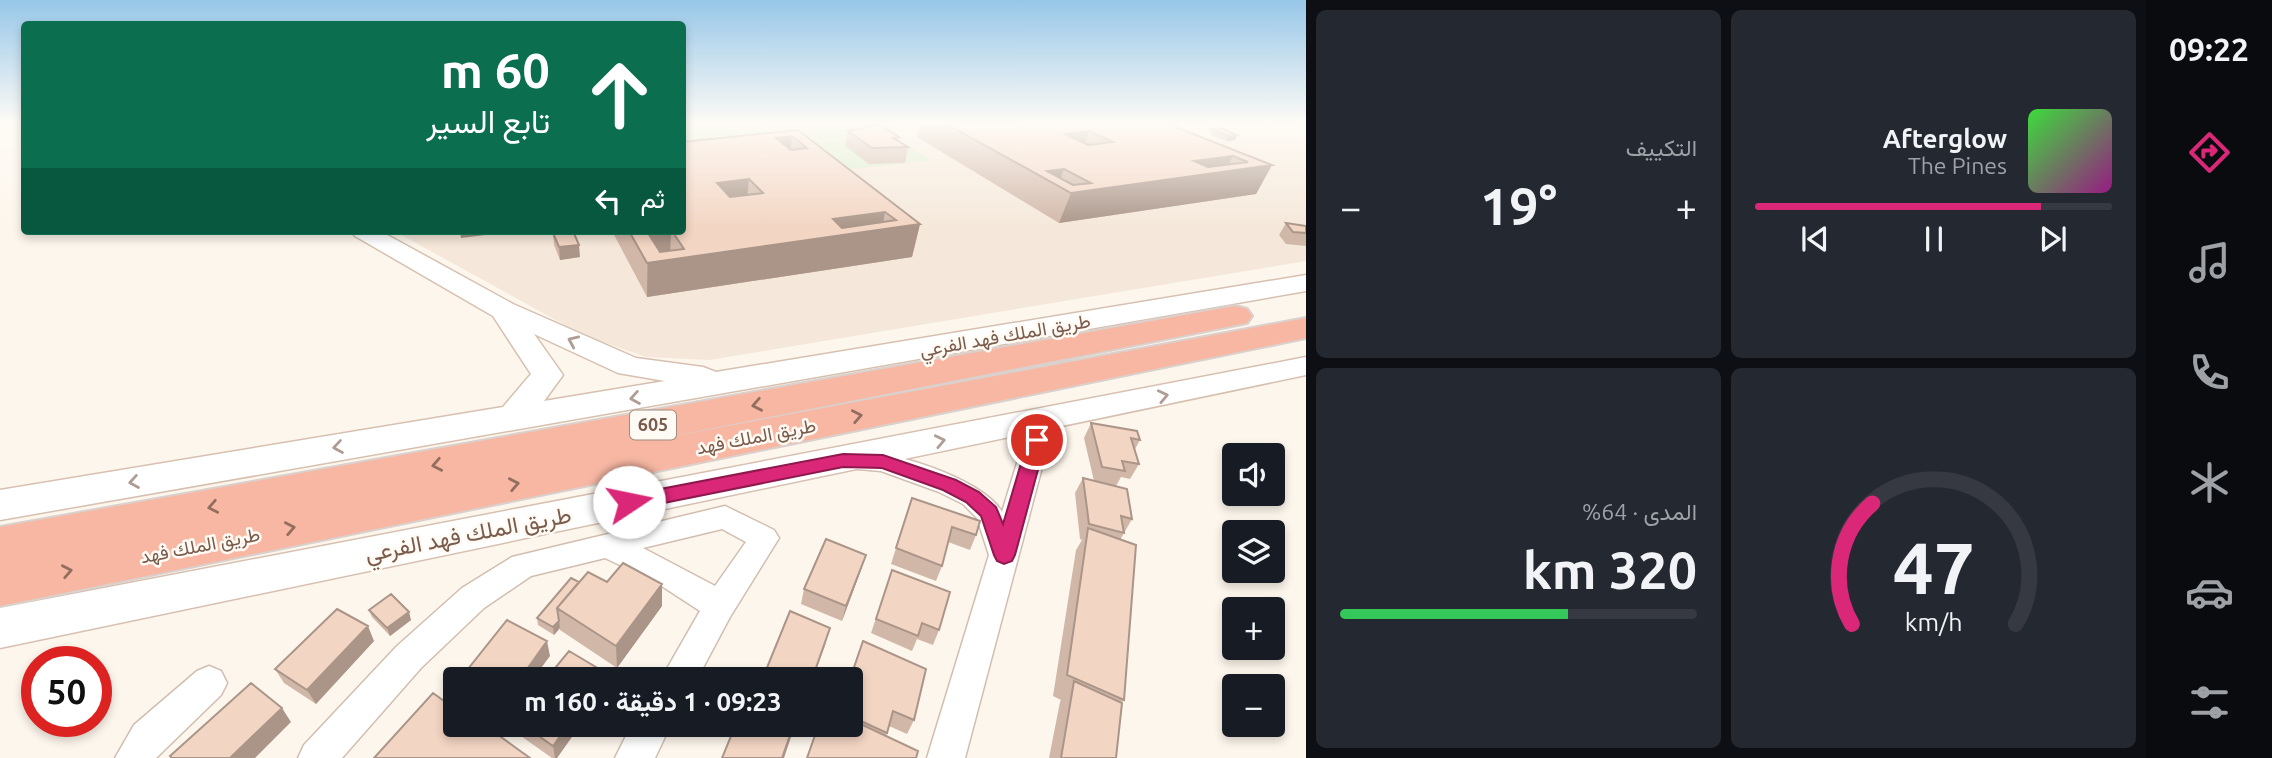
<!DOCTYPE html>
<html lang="ar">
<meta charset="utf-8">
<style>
:root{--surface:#171b24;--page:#242831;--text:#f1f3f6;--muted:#9ea1a6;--line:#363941;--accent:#db2777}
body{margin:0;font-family:Ubuntu,Vazirmatn,sans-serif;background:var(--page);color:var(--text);direction:rtl;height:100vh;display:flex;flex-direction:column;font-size:26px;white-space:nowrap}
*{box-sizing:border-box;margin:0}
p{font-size:23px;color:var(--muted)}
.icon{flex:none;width:38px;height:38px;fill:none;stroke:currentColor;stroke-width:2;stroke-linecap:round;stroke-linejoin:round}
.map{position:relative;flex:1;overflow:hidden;direction:ltr}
.panel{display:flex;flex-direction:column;gap:10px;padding:10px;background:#0d0f14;width:840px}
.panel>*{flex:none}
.hud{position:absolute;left:21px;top:21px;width:665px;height:214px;border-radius:7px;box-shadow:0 4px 10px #0003;direction:rtl;background:#0b6e4f;color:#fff;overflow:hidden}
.controls{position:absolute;left:1222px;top:443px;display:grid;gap:14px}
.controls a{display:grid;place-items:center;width:63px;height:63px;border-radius:7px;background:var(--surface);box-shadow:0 4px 10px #0003;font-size:35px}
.speed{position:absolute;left:21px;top:646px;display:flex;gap:14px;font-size:35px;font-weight:700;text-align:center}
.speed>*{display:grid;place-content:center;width:91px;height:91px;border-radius:50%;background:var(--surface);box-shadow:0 4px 10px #0003;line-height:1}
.speed .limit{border:10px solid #d22;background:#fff;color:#111}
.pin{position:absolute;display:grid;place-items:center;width:60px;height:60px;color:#fff;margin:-30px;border:4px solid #fff;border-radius:50%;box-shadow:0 2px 7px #0007}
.me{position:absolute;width:77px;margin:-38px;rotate:79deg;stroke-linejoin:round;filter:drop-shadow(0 0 5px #0008)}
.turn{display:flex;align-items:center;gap:24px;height:147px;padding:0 21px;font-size:32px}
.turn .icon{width:91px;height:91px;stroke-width:2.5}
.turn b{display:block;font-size:49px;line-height:60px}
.then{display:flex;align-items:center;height:66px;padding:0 21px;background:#0003;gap:14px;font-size:26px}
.big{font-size:52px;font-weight:700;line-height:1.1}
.panel .widget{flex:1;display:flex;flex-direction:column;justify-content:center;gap:10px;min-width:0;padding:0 24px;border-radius:10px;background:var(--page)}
.panel .dial{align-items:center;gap:0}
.dial svg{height:182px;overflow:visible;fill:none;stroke:var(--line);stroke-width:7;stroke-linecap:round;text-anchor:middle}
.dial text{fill:var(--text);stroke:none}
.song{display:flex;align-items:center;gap:21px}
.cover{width:84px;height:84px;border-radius:10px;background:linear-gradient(135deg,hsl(120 70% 55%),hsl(310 70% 35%))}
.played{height:7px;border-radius:4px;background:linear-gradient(90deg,var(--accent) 80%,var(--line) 80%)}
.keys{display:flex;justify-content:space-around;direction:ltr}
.heat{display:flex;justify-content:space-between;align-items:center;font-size:38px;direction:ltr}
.charge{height:10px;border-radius:5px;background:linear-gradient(90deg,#34c759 64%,var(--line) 0)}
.panel .tiles{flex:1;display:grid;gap:10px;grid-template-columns:repeat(2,1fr)}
.trip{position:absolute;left:443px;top:667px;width:420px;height:70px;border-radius:7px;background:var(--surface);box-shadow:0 4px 10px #0003;font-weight:700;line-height:70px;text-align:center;direction:rtl}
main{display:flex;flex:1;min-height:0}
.dock{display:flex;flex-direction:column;width:126px;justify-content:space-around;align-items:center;background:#090b0e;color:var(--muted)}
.dock .icon{width:49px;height:49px}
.dock .active{color:var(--accent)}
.dock b{font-size:32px;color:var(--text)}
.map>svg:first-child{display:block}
.residential{fill:#f5e8da}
.green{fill:#d8ecc9}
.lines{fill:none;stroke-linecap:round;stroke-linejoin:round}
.street-casing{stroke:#d1beb0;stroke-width:3}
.secondary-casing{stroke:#d6c0b0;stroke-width:3}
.highway-casing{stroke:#dad1cd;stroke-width:4}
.street{fill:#fff;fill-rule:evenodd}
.secondary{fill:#fff;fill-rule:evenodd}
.highway{fill:#f7b7a3;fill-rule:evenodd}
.wall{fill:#d1b7a8}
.shaded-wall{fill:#aa9588}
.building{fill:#f3d5c3;stroke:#aa9588;stroke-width:2;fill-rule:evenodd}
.oneway{stroke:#af9d94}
.oneway2{stroke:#936e5e}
.route{fill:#db2777;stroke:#8e194d;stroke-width:2}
.labels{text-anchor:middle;stroke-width:5;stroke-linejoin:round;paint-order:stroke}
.shield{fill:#fffaf3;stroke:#a28b7f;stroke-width:2}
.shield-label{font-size:18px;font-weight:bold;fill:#7a5c4d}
.street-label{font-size:19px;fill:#7a5c4d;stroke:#fffaf3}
.near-street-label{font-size:23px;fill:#7a5c4d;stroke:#fffaf3}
</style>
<main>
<nav class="dock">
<b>09:22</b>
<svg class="icon active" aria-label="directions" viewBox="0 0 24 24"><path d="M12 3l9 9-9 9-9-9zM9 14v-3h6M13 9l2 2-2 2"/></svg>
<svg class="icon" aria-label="music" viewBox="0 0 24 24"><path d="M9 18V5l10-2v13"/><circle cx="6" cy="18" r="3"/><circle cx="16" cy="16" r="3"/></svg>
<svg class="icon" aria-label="phone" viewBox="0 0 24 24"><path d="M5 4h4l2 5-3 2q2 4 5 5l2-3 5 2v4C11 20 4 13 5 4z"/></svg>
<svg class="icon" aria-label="climate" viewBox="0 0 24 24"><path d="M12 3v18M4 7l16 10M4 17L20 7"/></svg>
<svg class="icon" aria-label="car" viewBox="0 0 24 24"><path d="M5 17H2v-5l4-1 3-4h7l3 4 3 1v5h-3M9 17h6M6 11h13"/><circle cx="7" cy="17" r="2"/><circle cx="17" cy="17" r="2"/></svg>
<svg class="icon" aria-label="filters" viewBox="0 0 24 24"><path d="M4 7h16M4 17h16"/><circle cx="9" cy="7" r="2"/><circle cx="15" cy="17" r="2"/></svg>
</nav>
<section class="panel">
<div class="tiles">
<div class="widget">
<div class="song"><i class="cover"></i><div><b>Afterglow</b><p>The Pines</p></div></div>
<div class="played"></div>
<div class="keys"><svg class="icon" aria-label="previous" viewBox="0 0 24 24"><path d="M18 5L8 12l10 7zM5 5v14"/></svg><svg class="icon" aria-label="pause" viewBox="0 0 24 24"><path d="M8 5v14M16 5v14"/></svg><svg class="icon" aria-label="next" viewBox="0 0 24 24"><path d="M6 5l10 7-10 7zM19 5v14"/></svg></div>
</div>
<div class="widget"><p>التكييف</p>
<div class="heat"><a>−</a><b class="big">19°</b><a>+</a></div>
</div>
<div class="widget dial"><svg viewBox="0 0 100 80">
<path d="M14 69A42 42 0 1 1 86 69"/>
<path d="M14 69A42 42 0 0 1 23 16" stroke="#db2777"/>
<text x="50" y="56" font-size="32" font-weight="700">47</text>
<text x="50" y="72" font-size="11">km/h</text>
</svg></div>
<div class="widget"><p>المدى · 64%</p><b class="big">320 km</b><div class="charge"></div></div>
</div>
</section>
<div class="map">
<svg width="1306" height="758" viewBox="0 0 1306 758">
<rect width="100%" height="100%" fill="#fdf6ec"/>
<path class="residential" d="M683,122H1285L1306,129V261L709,360L646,357L585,336L394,231H682Z"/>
<path class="green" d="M682,122H931L892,129L889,134L931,160L845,170L683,158Z"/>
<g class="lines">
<g class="street-casing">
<path id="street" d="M1052,410L1061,412L1064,418L1049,441L965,758H927L989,555L977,518L963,504L939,492L881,471L846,468L842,461L846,454C881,444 984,479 1002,512L1024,440L1043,412Z
M725,506L774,530L779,538L730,617L697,679H661L700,611L654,581L605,558L531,576L484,608L421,668L342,758H298L304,745L397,646L462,588L512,557ZM722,529L746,542L715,586L643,548Z
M209,666L221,671L227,683L221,695L156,758H115L134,725L197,671Z
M632,724H671L655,758H615Z"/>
</g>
<g class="secondary-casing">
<path id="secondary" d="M351,231H380L513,304L636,358L703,367L716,372L1306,275V291L0,520V490L503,407L531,374L493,316L355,236ZM534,334L618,373L665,381L544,401L563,375Z
M1306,357V375L0,648V608Z"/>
</g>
<g class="highway-casing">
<path id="highway" d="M1235,306L1247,309L1252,316L1247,323L658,439L1306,318V338L0,606V527Z"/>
</g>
<use href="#street" class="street"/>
<use href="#secondary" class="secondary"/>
<use href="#highway" class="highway"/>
</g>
<path class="wall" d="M920,122H1163L1272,165L1256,194L1059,223L917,137Z
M1212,129L1237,135L1235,140L1227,141L1210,135Z
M798,130L920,224L912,257L647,297L612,231H682Z
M848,131L899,137V141L908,147L905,163L869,164L845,146Z
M1286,223L1306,226V246L1286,244L1279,235Z
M553,233L580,257L560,260L554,245Z
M1091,423L1140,440L1134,451L1139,464L1130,479L1121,477L1116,486L1132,519L1120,540L1124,700L1121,703L1116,758H1049L1060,702L1061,700L1053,696L1076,550L1082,540L1080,539L1075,493L1083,478L1094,481L1084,438Z
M912,498L976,535L970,550L948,542L942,566L936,581L891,564Z
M861,570L842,621L801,604L804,589Z
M892,570L939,630L933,645L917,639L912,651L871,633Z
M579,582L662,584V606L617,668L560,630V628L554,635L538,625L537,618Z
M369,610L411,620L390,636L372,617Z
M374,641L316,704L284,683L275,669Z
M826,643L813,679H763L764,675Z
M850,679L914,720L907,734L889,726L886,736L850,724Z
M516,724H581L557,758H552L518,734Z"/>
<path class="shaded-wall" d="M1089,131L1079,158L1065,134Z
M1237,135L1235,140L1227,141L1229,136Z
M792,136L789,164L776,138Z
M1233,156L1225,171L1272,165L1256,194L1059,223L1071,193L1194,161Z
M1064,169L1058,185L1047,171Z
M749,179L746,209L716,213L717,183Z
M885,212L882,230L920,224L912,257L647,297L648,233L671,231L670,260L833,219Z
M460,231H519L461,238Z
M579,245L580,257L560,260L559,247Z
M866,555L861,570L842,621L846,606Z
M662,584V606L617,668L616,646Z
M409,612L411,620L390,636L387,628Z
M559,621L560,628L554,635L553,627Z
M368,626L374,641L316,704L307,690Z
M547,641L550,656L533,679H520Z
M282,708L291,722L255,758H230Z
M569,724H581L557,758H555L553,746Z
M794,724H795L793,731L784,758H782Z"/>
<path class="building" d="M943,122H1163L1272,165L1071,193ZM1089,131L1113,142L1088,145L1065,134ZM1233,156L1248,162L1208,167L1194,161ZM1064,169L1091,183L1073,185L1047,171Z
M880,125L899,137L893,138L908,147L872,148L848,131Z
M1220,128L1237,135L1229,136L1212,129Z
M798,130L920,224L647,263L629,231H661L648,233L660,252L684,249L672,231H682V142ZM792,136L807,148L791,150L776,138ZM749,179L763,193L730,197L717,183ZM885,212L896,220L842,228L833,219Z
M1286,223L1306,226V233L1293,232Z
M567,231H573L579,245L559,247L553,233Z
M1091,423L1137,431L1140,440L1131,438L1139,464L1122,461L1125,471L1102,467Z
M1083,478L1127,489L1132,519L1121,516L1124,533L1089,524Z
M912,498L980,521L976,535L952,527L942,566L896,548Z
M1088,528L1136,545L1124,700L1067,675Z
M826,539L866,555L846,606L804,589Z
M623,563L662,584L616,646L557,608L588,572L607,582Z
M892,570L950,592L939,630L922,623L918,636L876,619Z
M571,578L579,582L557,608L559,621L553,627L537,618Z
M391,594L409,612L387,628L369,610Z
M337,609L368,626L307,690L275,669Z
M790,611L830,628L812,679H774L764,675Z
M507,620L547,641L520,679H460Z
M863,641L926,669L914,720L893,711L887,733L850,716V679Z
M569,651L606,673L602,679H546Z
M1074,681L1122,703L1116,758H1061Z
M251,683L282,708L230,758H172L170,756Z
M433,693L455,709V724H477L492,735L494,732L530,758H374Z
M850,719L918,751L916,758H807L819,724H850Z
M522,724H569L553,746Z
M736,724H794L782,758H722Z"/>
<defs><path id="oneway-chevron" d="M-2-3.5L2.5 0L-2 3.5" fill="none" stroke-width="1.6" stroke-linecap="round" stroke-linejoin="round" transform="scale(1.75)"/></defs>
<g class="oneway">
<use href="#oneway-chevron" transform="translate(573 341) rotate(-156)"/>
<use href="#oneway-chevron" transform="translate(1163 396) rotate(-12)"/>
<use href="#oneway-chevron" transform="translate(635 398) rotate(170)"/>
<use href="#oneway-chevron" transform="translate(940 441) rotate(-12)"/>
<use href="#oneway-chevron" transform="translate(338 447) rotate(171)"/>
<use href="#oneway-chevron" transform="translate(134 482) rotate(170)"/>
</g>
<g class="oneway2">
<use href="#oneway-chevron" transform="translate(757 405) rotate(169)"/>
<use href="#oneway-chevron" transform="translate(857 416) rotate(-11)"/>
<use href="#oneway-chevron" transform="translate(437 465) rotate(169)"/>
<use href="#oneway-chevron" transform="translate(514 484) rotate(-11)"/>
<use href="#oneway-chevron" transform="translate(213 507) rotate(169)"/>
<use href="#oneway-chevron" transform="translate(290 528) rotate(-11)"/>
<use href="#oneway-chevron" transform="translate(67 571) rotate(-11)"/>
</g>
<linearGradient id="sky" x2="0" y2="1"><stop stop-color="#97c7e8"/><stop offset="0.54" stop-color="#fefbf6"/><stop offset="1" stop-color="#fefbf6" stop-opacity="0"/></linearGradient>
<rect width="1306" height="228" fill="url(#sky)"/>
<path class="route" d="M1037,434L1046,440L1015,555L1012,561L1004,564L997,561L994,555L981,516L966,502L943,490L882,468L843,467L629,510L622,508L619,502L622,497L629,495L843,454L883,455L956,480L979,492L996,507L1003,524L1028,440Z"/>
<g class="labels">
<rect class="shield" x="630" y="410.5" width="46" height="29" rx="5"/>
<g class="shield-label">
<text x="653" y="431">605</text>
</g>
<g class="street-label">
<text transform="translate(1005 335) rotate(-10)" y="7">طريق الملك فهد الفرعي</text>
<text transform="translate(756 436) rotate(-11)" y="7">طريق الملك فهد</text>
<text transform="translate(200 545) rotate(-11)" y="7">طريق الملك فهد</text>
</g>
<g class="near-street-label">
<text transform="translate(468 534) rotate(-11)" y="8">طريق الملك فهد الفرعي</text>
</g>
</g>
</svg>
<div class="controls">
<a><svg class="icon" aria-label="sound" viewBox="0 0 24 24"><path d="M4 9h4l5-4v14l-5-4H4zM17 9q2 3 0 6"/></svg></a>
<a><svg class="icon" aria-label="layers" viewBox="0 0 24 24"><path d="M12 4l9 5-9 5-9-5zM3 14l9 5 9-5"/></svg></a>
<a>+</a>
<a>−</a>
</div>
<div class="speed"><div class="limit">50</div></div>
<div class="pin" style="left:1037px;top:440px;background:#d93025"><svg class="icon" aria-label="arrive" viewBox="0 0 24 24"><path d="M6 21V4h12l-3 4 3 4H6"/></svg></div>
<svg class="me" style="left:629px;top:502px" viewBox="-20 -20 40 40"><circle r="19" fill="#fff"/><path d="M0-13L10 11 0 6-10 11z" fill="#db2777"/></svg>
<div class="trip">09:23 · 1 دقيقة · 160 m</div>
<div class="hud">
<div class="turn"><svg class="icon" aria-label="ahead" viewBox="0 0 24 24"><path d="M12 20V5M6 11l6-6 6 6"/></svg><div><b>60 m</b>تابع السير</div></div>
<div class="then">ثم<svg class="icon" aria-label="left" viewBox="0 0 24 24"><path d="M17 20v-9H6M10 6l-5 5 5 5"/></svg></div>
</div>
</div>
</main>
